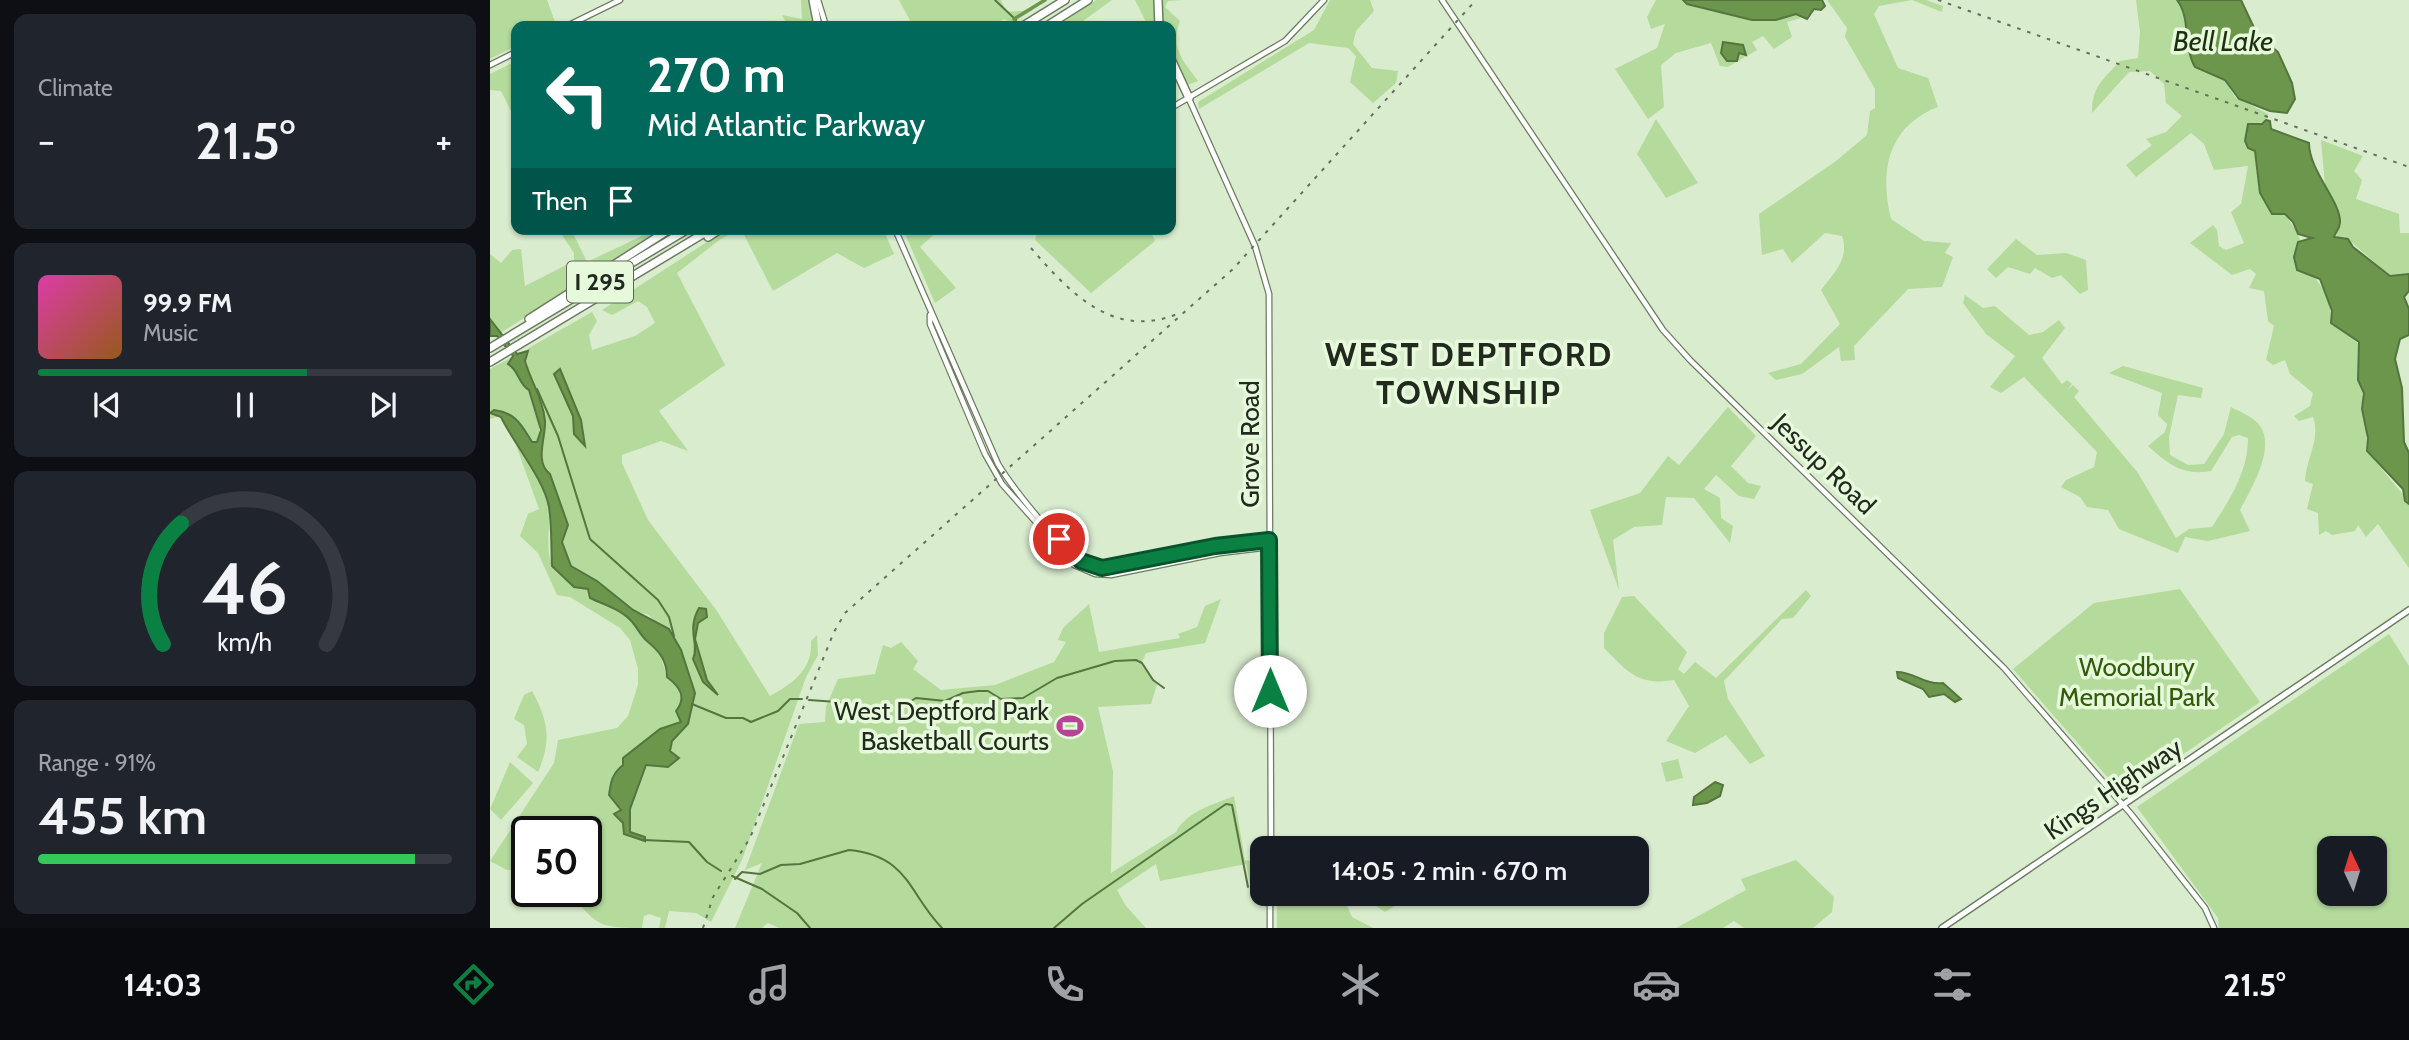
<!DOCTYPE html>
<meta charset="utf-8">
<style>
:root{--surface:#171b24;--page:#20242c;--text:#f1f3f6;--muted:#9ea1a6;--line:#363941;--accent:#0b8043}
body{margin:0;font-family:Cabin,sans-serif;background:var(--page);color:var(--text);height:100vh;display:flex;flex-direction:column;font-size:26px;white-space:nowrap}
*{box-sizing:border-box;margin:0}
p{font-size:23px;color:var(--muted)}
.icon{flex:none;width:38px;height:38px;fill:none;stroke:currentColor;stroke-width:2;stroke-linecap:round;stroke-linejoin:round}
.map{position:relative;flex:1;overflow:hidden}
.drawer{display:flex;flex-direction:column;gap:14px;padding:14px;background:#0d0f14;width:490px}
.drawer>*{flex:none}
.guide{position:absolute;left:21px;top:21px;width:665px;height:214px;border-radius:14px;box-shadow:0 2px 5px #0004;background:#00695c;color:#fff;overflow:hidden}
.needle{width:46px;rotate:356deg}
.buttons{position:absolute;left:1827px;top:836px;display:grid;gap:14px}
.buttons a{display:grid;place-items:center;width:70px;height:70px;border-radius:14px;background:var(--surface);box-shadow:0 2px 5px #0004;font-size:35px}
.speed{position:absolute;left:21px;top:816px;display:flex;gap:14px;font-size:35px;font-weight:700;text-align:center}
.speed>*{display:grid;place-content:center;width:91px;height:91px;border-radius:50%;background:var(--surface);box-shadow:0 2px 5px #0004;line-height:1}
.speed .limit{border:4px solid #111;border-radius:10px;background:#fff;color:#111}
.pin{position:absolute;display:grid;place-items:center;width:60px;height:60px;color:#fff;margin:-30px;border:4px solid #fff;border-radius:50%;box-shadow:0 2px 7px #0007}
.me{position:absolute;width:77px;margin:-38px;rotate:0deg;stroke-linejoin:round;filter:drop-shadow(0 0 5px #0008)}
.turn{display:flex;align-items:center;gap:24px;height:147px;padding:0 21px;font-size:32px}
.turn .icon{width:91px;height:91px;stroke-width:2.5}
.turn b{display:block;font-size:49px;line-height:60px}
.then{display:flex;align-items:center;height:66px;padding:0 21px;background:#0003;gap:14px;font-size:26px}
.big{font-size:52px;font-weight:600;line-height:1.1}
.drawer .widget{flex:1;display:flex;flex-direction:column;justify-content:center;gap:10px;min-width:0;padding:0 24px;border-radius:14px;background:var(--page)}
.drawer .dial{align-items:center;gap:0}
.dial svg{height:182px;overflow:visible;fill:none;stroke:var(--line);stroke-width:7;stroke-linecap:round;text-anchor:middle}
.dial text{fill:var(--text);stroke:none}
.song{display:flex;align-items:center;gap:21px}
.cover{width:84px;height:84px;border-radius:10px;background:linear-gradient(135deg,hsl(320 70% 55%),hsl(30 70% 35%))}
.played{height:7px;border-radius:4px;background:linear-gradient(90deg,var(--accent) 65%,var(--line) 65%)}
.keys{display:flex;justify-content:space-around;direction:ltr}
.heat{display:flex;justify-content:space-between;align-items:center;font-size:38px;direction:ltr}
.charge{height:10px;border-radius:5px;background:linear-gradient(90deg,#34c759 91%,var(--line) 0)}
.trip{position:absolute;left:760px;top:836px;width:399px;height:70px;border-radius:14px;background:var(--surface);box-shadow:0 2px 5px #0004;font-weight:600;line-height:70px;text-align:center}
.menu{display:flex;height:112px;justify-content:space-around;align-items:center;background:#090b0e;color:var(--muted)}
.menu .icon{width:49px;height:49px}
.menu .selected{color:var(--accent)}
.menu b{font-size:32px;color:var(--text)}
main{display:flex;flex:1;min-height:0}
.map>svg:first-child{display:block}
.green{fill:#b4da9c;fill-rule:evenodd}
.water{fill:#6b964c;stroke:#55753e;stroke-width:2}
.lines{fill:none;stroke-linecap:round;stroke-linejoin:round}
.stream{stroke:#55753e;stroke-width:2}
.canal{stroke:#6b964c;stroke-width:3.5}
.tertiary-casing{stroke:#6b7c61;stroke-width:7}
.secondary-casing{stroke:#6b7c61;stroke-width:7}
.primary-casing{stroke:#6b7c61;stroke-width:8}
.motorway-casing{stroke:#6b7c61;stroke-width:10}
.tertiary{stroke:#fff;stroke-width:4.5}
.secondary{stroke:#fff;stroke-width:4.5}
.primary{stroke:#fff;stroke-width:5}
.motorway{stroke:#fff;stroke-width:7}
.rail{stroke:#646f5d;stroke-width:2;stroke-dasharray:3.5 7;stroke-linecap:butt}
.route-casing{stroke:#07532c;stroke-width:18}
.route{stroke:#0b8043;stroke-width:12}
.labels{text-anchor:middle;stroke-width:7;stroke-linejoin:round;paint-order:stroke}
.shield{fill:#e6f9db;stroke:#5d6757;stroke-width:2}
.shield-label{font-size:24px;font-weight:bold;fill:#22291e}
.street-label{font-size:26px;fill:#22291e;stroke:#e6f9db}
.park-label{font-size:26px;fill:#335b0a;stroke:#e6f9db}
.poi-label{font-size:26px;fill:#22291e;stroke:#e6f9db;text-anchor:end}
.water-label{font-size:28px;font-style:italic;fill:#1e3010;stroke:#e6f9db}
.district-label{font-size:33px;font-weight:bold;letter-spacing:2px;fill:#22291e;stroke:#e6f9db}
</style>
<main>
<section class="drawer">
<div class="widget"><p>Climate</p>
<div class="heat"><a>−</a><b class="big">21.5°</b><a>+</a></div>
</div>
<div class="widget">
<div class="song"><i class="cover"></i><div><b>99.9 FM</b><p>Music</p></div></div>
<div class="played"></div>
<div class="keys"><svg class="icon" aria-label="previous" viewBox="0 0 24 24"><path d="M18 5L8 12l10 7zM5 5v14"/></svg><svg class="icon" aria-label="pause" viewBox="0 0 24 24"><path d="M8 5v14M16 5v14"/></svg><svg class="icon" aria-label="next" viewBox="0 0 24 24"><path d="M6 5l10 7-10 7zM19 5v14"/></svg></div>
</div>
<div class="widget dial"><svg viewBox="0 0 100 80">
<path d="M14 69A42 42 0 1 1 86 69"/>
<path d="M14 69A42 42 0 0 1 22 16" stroke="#0b8043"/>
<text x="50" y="56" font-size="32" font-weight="700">46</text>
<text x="50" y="72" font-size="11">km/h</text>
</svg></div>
<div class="widget"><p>Range · 91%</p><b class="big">455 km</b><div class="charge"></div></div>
</section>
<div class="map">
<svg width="1919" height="928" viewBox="0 0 1919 928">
<rect width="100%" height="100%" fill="#d9ecce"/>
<path class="green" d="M0,0H57L65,22L58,26H26V46L0,59Z
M311,0H318L323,26H298L292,15L312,19Z
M409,0H511L516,12L543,10L522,23L514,19L502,26H428L422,24Z
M606,0H622L586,26H568Z
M645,0H664L666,26H658Z
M671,0H694L678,1L675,7L690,21C680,47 692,60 708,81L697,85L681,49V26H673Z
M840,0H880L884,11L866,31L863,44L882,68L908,71L906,83L883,103L860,82L866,56L858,48L819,43L709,109L708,102L824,30Z
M1166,0H1194L1195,3L1262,20L1307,14L1311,18L1297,22L1302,37L1284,49L1273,36L1262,42L1267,50L1238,67L1230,66L1221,43L1186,53L1171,65L1174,107L1158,119L1125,69L1167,48L1175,24L1161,29L1157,17Z
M1337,0H1436L1453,6L1452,12L1422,0L1389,6L1384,14L1408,68L1438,78L1448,107C1398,126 1389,171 1401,219L1434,241L1461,243L1455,253L1463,257L1452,287L1418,289L1364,346L1365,360L1351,361L1349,347L1312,374L1286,380L1278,373L1311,364L1350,324L1331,290C1344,273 1360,258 1352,236L1335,233L1302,263L1293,249L1272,255L1269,214L1346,161L1377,135L1380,111L1385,108V89L1355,37L1357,28Z
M1646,0H1685L1690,3L1705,67L1735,80L1745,97L1778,114L1776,122L1758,124L1755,141L1765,151L1771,197L1782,214H1795L1808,234L1822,274L1837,294L1843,324L1870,345L1868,380L1874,393L1877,451L1919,502V568L1888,524L1876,537L1868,525L1865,531L1842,535L1836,531L1829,535L1828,513L1817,509L1823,484L1815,481C1816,458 1831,439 1823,417L1809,421L1804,416L1820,406L1823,393L1800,374L1795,360L1783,365L1776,360L1784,326L1778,321L1774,291L1759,288L1766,274L1760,269L1742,275L1700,243L1723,225L1727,230L1729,246L1736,250L1754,243L1741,212L1751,204L1758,166L1724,170L1714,144L1701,133L1646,177L1636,165L1662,145L1656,139L1676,132L1692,116L1676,103L1674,84L1660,71L1639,72L1602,113C1602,86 1613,80 1630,61L1648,58L1650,32Z
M26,61V121L11,91L0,90V74Z
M1166,119L1208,183L1176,198L1147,154Z
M1831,140L1873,156L1864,171L1872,180L1866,199L1909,214L1910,233H1919V274L1900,276L1858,239L1846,238L1849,214L1835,185Z
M68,229H81L97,262L158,233L157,229H176L10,333L0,319V254L11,263L22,250L31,249L35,286L84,261V253Z
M237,229H248L228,241L187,273L235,365L169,411L198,451L171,441L132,455V463L158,520L227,611L280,696C302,684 323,670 321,641L327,635L328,655L316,677L252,860L221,922L206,913L179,911L175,928H169L171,918L159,914L154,916L152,928C108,928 107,925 78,891H96V831H37V871L17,870L0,861L64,763L68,740L127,728L138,716L148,685V669L140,640L130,628L80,597L67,595L48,553L30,536L38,514L49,509L26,445C36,455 56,493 59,507C61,524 53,558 66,571C76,581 86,583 98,589L100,598C112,603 126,608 136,616C148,626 155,639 168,648L177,677L188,686L192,695L188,708L191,722L170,729L133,758V765L123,774L119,796L131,810L124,814L133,823L135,835L153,840L141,832C138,815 143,773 161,764L178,767L189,758L180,751L182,741L198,724L205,693L191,650L159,615L143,610L108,581L81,566L72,542L78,525L60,474C44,462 56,438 55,420C53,398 41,381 35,361L37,353H30L102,312L107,321L99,335L102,350L145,336L165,323L157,307L148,301L122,315L112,310ZM70,369L91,420L95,445L83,425V416L64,373ZM209,608H212L216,619L208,623C201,643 211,676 226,691L213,682L203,660C210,643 199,626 209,608Z
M251,229L346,232L393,229L404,254L374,268L347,253L283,291Z
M413,229H450L430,247L466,288L445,303Z
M548,229H660L665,241L601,293L545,240Z
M1526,239L1547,255L1576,253L1596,260L1598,290L1590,294L1571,275L1562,278L1545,268L1540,274L1518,267L1506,278L1497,269Z
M1475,295L1493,308L1505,306L1539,335L1553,332L1569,320L1575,328L1552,358L1572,384L1577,380L1582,384L1577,390L1583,385L1589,391L1584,397L1648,473L1686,538L1699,529L1722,527C1740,499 1758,472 1758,438L1749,435L1742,437L1721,471C1693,476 1678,464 1658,446L1675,432L1677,424L1668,415L1672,393L1619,373L1633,366L1713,388L1711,398L1688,395L1679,437L1680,455L1698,465L1714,464L1734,434L1741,407C1750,412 1764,417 1770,426C1786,448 1761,489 1750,510L1760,531L1718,541L1695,537L1688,553L1629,529L1618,510L1597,507L1590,497L1571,487L1576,480L1604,467L1607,452L1534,377L1511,393L1500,387L1525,356L1496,334L1473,303Z
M24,356C24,368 29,384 39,390C45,406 53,425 47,442L42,443L27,418L3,415L10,416L0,419V369Z
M1238,407L1266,436L1241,466L1258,483L1271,486L1264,499L1249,496L1226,475L1214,489L1230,498L1231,518L1243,526L1240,543L1204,498L1176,497L1172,525L1144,527L1123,540L1129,590L1100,510L1150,493L1178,456L1189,465Z
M1690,589L1770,702L1633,795L1523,669L1604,603Z
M1316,590L1321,596L1303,618L1292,619L1234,681L1238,699L1275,756L1260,764L1236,735L1205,753L1176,741L1199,706L1184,680C1148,686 1138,672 1114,648V633L1132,597L1144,596L1197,652L1188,669L1194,674L1205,662L1226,678Z
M731,599L715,643L656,653L652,662L667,684L661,704L608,707L623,771L621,873L686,832C697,811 723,805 744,796L755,860L771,863V897L761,889L756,864L670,881L666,864L627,890L636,906L656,928H289L278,923L272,928H245L272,863L255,870L309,724L335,722L336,707L348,679L385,674L393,645L401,648L411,642L428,661L423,669L451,690L505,685L564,662L576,642L568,640L573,628L599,604L609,652L690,638L688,634L707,627L715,606Z
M1899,634L1919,666V928H1729L1728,918L1647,807ZM1839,849H1885V894H1839Z
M42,691C58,720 62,740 48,772L27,757L37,744L34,725L24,719L34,695Z
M1188,759L1193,778L1176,782L1171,763Z
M20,762L43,783L11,820L0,809Z
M1306,860L1344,897L1342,912L1323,928H1254L1244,921L1233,928H1186L1256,890L1251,879Z
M800,894H920L921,896L895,912L876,899L857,906L862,917L883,928H787V899L799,898Z"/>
<path class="water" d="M1193,0H1332L1335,6L1331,10L1324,9L1317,19L1306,14L1286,20H1262L1197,4Z
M1687,0H1751L1767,34L1788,52L1802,83L1805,99L1797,113L1780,111L1749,99L1735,80L1705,67C1693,47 1701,18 1687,0Z
M1233,42L1253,45L1256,55L1249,53L1247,61H1237L1231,53Z
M1776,120L1780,121L1781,129L1819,143C1819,171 1851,202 1850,222C1850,229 1846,231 1844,237L1858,239L1863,247L1900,276L1919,274V291L1914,297L1919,309V335L1910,339L1905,359L1912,388L1914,442L1919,453V504L1915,501L1913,489L1877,451L1878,438L1872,409L1874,393L1868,380L1869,342L1841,323L1842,311L1830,279L1807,270L1804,257L1808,242L1822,238L1808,234L1803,222L1795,214H1782L1770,193L1765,151L1758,148L1755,141L1758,124H1772Z
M0,319L27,354L38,351L35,361C41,382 53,399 55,421C56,438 44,462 60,474L78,525L72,542L81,566L107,581L143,610L179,629L191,650L205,693L198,724L182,741L180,751L189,758L178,767L156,765L140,809V832L155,837V841L134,834L133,823L124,814L131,810L119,795C121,781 122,774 133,765V758L170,729L191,722L186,711C197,697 190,687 177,677C177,660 169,651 157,641C151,636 148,629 143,623C133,610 115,605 100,598L98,589L84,587L62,566C61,547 62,526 59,507C54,479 24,444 11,417L0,413L4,410C26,413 31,424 42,442H47L51,430L39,390C28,384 29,370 18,364L23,356L7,336H0Z
M70,369L91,420L95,446L84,434L83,416L64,374Z
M209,608L216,609L217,617L208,623L205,639L217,680L228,695L213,682L203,659C210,645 196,631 209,608Z
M1407,672C1424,672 1435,685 1453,683L1471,699L1465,702L1454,694L1439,697L1433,689L1408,678Z
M1225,782L1233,785L1230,796L1217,803L1203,805L1204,797Z"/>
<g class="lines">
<path class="stream" d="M505,0L526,20
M47,389L68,436L100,539L168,600L179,617L184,636
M319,700L347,702L381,709L402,708
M202,704L236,718H253L261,722L288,711L300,699H312
M413,706L426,698L455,701L473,693L488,691H498L511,699L533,698L567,678L625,661L646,660L652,663L663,680L674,688
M154,840L199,842L217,862L231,871
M242,876L272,889L307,913L320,928
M245,879L252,872L270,874L291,865L310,864L359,850C419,856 418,893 452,928
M564,928L592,904L736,804L742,805L758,887"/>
<path class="canal" d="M524,19L555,0"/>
<g class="tertiary-casing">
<path id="tertiary" d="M952,0L1173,330L1200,360L1514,668L1641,814L1715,908L1724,928
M405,229L508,464C522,487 573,552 595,563C604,567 612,568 622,567L725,546L780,540
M440,315V324L495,454L512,484L584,565L605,574L621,575L730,553L780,547"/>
</g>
<g class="secondary-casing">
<path id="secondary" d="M328,0L336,26
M77,26L130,0
M0,65L26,52
M699,99L765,246L779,294L781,849
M681,108L795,41L834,0
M780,928V894"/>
</g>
<g class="primary-casing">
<path id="primary" d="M1452,928L1919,610"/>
</g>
<g class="motorway-casing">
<path id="motorway" d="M323,0L328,26
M668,0L669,26
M533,26L575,0
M557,26L598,0
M681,59L699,98
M218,237L230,229
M39,319L180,229
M0,348L198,229
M0,362L221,229"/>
</g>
<use href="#tertiary" class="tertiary"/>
<use href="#secondary" class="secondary"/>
<use href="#primary" class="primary"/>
<use href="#motorway" class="motorway"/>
<path class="rail" d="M1448,0L1919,167
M541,248C579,292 623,340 687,314
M213,928L223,897L260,838L344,632L355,613L743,269L986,0"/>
</g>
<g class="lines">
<g class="route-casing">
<path id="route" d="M569,539L591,561L612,568L725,546L779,540L780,691"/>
</g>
<use href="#route" class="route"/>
</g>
<defs>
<g id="stadium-bare" transform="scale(2.1)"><path d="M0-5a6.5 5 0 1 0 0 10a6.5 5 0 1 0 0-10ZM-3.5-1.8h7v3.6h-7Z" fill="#ba4296" stroke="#e6f9db" stroke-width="2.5" paint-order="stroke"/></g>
</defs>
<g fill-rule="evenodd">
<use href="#stadium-bare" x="580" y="726"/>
</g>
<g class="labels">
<rect class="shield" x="77" y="261.5" width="66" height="41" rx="5"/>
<g class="shield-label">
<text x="110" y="290">I 295</text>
</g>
<g class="street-label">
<text transform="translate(760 444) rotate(-90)" y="9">Grove Road</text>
<text transform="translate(1334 464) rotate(44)" y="9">Jessup Road</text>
<text transform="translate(1623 789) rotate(-34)" y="9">Kings Highway</text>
</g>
<g class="park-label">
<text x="1647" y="676">Woodbury<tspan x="1647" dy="30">Memorial Park</tspan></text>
</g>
<g class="poi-label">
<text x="559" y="720">West Deptford Park<tspan x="559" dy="30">Basketball Courts</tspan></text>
</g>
<g class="water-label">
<text x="1733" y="51">Bell Lake</text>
</g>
<g class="district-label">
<text x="979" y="366">WEST DEPTFORD<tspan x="979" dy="38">TOWNSHIP</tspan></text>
</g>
</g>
</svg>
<div class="buttons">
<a><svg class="needle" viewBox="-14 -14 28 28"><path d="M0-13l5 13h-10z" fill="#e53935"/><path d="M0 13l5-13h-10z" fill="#9ea1a6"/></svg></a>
</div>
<div class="speed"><div class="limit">50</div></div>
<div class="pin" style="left:569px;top:539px;background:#d93025"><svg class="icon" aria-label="arrive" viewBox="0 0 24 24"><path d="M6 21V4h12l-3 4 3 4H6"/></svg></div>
<svg class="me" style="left:780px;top:691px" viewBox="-20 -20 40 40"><circle r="19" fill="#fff"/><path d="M0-13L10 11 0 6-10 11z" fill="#0b8043"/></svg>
<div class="trip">14:05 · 2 min · 670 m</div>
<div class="guide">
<div class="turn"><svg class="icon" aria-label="left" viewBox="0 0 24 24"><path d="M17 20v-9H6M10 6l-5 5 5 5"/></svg><div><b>270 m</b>Mid Atlantic Parkway</div></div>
<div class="then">Then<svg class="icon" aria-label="arrive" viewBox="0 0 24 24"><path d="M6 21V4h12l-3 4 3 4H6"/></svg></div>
</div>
</div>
</main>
<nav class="menu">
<b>14:03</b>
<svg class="icon selected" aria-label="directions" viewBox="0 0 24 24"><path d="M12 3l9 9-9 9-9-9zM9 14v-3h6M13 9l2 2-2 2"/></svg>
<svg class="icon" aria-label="music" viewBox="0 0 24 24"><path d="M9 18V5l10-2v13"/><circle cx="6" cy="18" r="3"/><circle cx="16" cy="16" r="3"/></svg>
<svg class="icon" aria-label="phone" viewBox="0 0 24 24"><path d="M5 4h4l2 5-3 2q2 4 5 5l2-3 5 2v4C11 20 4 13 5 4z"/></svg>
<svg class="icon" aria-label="climate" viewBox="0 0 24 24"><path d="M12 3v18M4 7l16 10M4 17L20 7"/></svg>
<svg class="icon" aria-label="car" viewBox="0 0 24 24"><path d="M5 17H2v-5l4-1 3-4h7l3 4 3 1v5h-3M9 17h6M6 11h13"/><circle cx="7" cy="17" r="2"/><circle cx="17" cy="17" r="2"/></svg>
<svg class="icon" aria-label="filters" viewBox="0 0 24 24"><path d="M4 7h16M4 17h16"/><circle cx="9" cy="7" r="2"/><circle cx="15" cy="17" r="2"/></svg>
<b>21.5°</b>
</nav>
